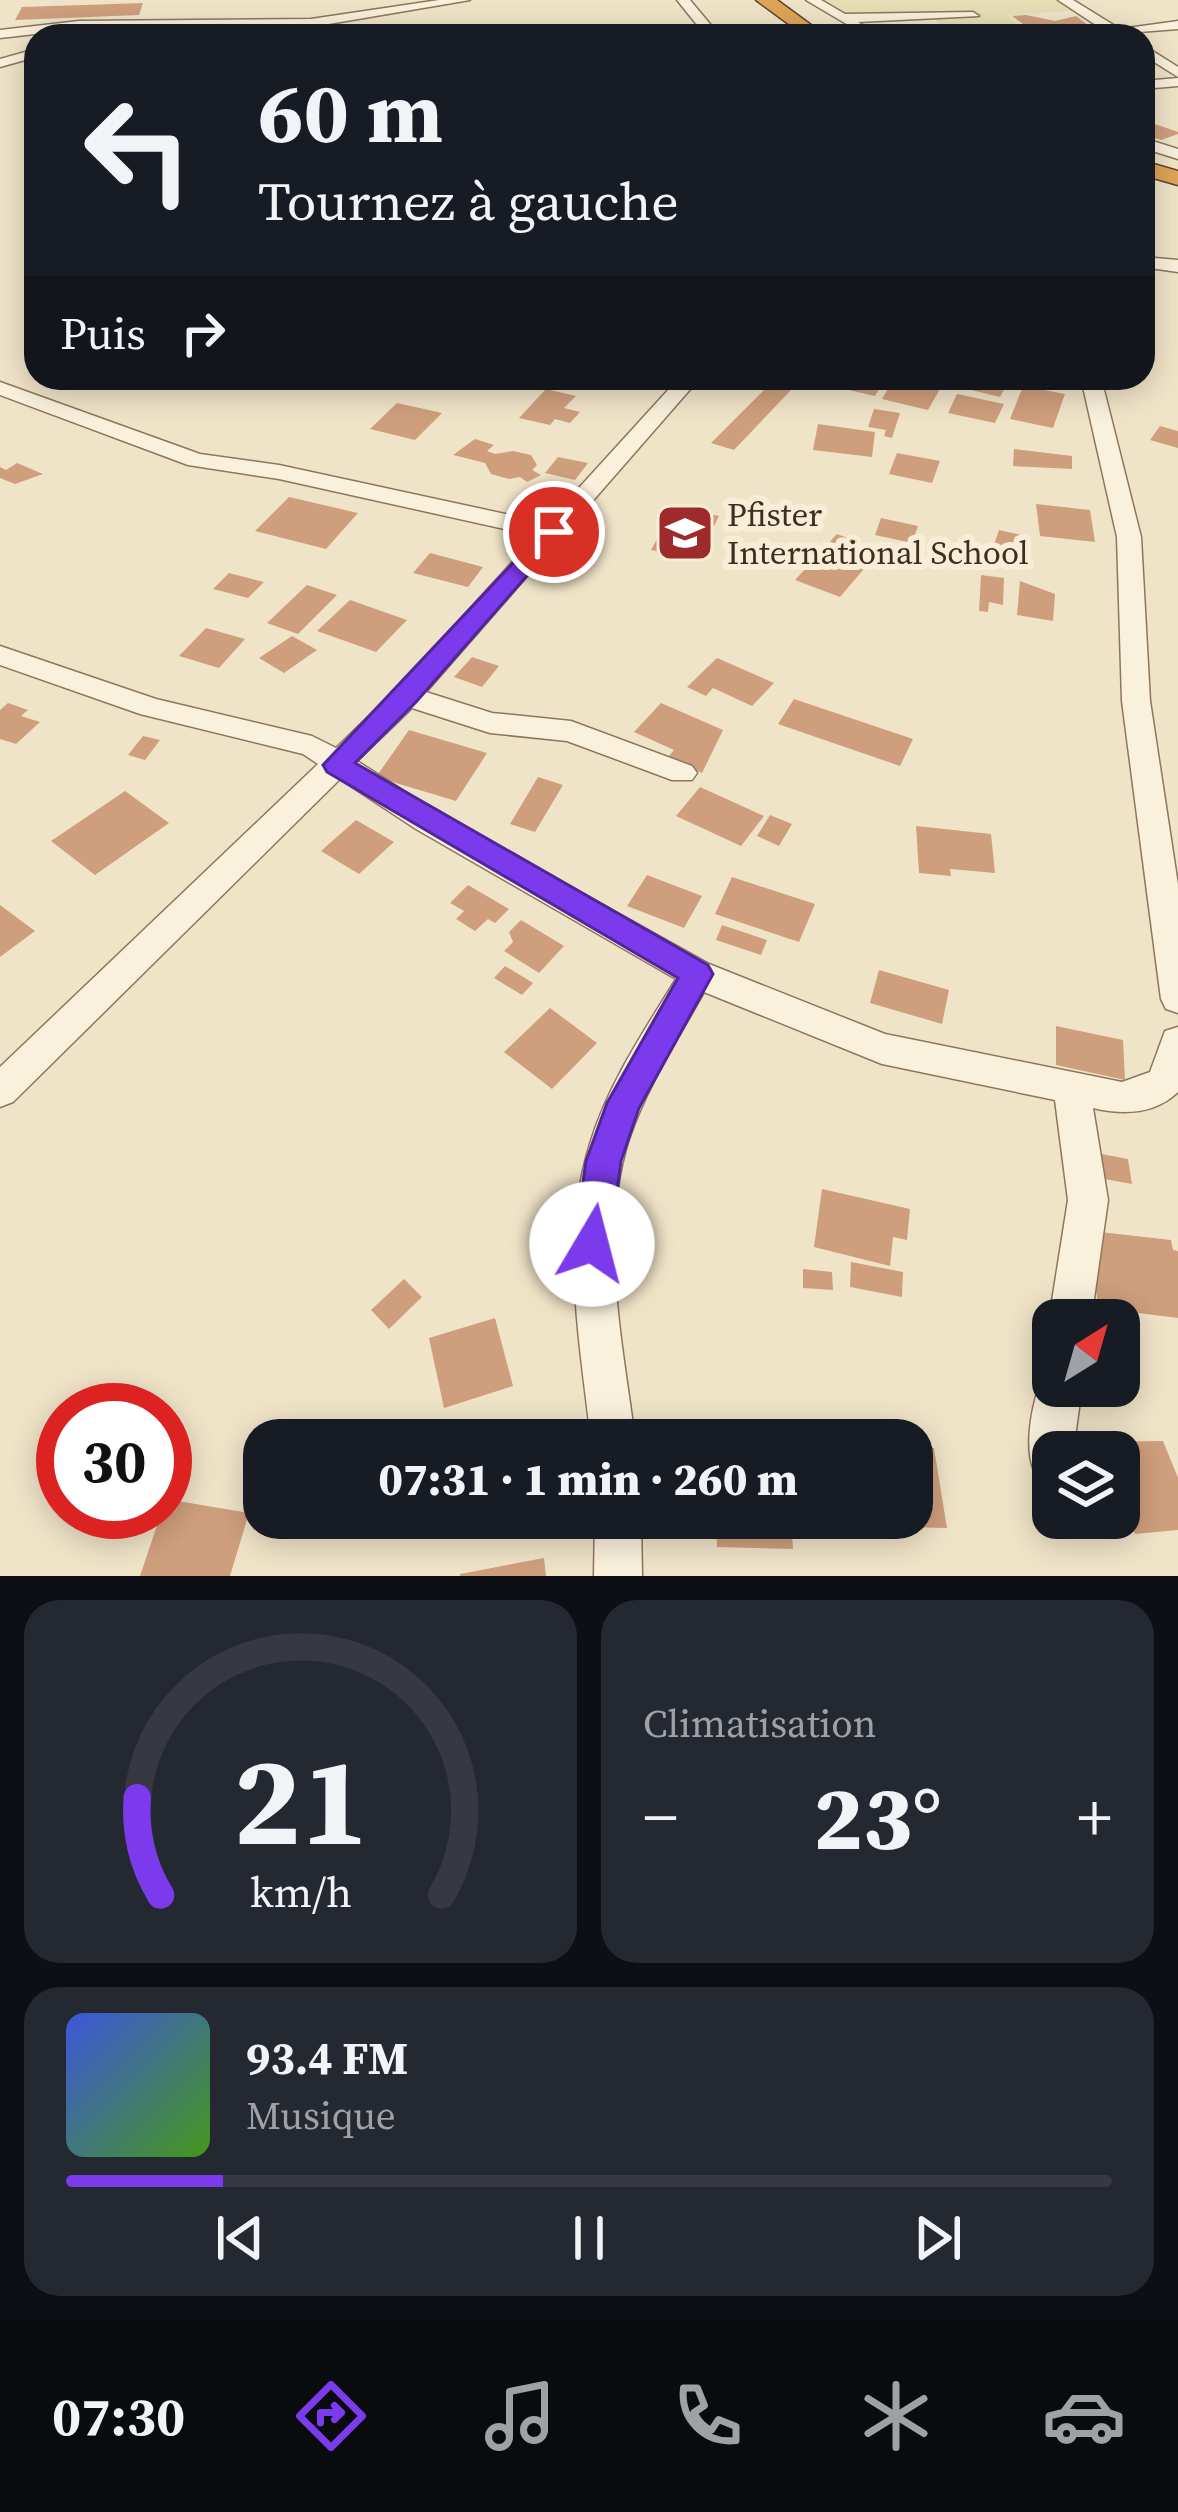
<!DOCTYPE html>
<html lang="fr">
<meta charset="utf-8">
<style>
:root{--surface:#171b24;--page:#242831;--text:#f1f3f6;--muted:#9ea1a6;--line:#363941;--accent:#7c3aed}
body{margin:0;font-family:"Source Serif 4",serif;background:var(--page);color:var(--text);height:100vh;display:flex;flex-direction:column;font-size:45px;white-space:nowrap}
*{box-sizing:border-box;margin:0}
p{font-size:39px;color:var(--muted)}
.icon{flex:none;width:66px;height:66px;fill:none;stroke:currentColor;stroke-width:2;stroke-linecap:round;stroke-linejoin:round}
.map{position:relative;height:1576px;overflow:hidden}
.drawer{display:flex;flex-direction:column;gap:24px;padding:24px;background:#0d0f14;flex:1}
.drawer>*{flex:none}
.hud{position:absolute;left:24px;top:24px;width:1131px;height:366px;border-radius:36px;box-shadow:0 6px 30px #0003;background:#171b24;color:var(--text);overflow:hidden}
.needle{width:78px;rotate:37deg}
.tools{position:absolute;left:1032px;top:1299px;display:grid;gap:24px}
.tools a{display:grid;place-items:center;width:108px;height:108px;border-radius:24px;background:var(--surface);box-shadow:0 6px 30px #0003;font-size:60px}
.speed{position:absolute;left:36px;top:1383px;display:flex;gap:24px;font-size:60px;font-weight:700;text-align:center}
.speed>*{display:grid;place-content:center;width:156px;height:156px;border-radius:50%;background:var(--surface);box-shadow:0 6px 30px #0003;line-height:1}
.speed .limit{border:18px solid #d22;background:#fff;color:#111}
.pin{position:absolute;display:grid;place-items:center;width:102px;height:102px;color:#fff;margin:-51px;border:6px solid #fff;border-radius:50%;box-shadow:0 3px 12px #0007}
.me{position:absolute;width:132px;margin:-66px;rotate:8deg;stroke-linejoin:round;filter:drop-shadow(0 0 9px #0008)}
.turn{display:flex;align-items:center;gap:42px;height:252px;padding:0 36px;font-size:54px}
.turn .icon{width:156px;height:156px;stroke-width:2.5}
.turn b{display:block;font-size:84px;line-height:102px}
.then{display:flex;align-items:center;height:114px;padding:0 36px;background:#0003;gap:24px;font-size:45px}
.big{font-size:90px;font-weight:800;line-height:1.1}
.drawer .widget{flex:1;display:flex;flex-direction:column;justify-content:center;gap:18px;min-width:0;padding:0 42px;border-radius:36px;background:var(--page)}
.drawer .dial{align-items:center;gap:0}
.dial svg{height:312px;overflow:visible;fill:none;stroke:var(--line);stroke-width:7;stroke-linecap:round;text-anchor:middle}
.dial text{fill:var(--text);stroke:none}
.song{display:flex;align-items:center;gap:36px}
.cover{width:144px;height:144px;border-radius:18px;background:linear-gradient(135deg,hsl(230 70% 55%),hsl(100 70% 35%))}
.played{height:12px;border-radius:6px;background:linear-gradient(90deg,var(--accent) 15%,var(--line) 15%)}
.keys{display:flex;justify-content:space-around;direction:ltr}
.heat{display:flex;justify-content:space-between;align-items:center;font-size:66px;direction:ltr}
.drawer .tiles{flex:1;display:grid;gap:24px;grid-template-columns:1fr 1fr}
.widget:last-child{grid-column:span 2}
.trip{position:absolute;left:243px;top:1419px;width:690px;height:120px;border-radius:36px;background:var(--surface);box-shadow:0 6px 30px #0003;font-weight:800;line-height:120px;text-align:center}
.menu{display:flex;height:192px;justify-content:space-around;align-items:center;background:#090b0e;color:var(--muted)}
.menu .icon{width:84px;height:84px}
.menu .current{color:var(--accent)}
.menu b{font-size:54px;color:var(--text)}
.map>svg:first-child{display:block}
.farmland{fill:#e6deb5}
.building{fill:#cf9f7d}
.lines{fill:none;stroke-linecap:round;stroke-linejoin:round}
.minor-casing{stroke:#8d765c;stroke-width:3}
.highway-casing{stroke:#5b4430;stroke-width:3}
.minor{fill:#faf1dc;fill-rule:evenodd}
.highway{fill:#e0a458;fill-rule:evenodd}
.route{fill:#7c3aed;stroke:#51269a;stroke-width:3}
.labels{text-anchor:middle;stroke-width:12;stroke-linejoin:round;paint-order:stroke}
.poi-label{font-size:33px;fill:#3d2e20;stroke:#f7eed8;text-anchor:start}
</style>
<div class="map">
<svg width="1178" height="1576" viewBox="0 0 1178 1576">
<rect width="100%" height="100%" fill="#f0e4c8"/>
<path class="farmland" d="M815,0H1057L1072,11L1006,15L1023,30L1042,36H1007L987,29L903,33L897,29H931L941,25L936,20L949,17L844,18Z"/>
<path class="building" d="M143,3L139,15L15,20L22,7Z
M1026,15L1055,21L1076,16L1089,26L1030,29L1012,16Z
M1152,123L1178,132V134L1161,140L1143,134V125Z
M847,378H886L875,396L840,388Z
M970,378H998L1009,381L1000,397L963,388Z
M894,379L940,389L928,410L882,399Z
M770,384L791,390L734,450L711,443Z
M1023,386L1065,394L1053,428L1010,419Z
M546,389L576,396L564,408L580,412L570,423L555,419L550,425L519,418Z
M957,394L1004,404L995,423L948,413Z
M397,403L442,413L415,440L370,429Z
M874,409L900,413L892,438L884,436L886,430L868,427Z
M818,424L875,432L872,457L813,450Z
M1160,426L1178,431V448L1150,440Z
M475,439L494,445L487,451L495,454L513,451L531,455L537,465L532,470L541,475L527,482L520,477L509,479L491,474L485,463L453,455Z
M1014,449L1072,456V469L1013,466Z
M897,453L940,461L932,483L889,474Z
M558,457L588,463L575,480L545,473Z
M17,463L43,474L15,484L0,478V467L6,470Z
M289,497L358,513L326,549L255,531Z
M1036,504L1090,510L1095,542L1040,536Z
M674,507L719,516L697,560L651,550Z
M881,518L918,526L912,543L875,535Z
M999,530L1021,535L1015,556L992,550Z
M837,534L880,550L840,597L795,580Z
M430,553L483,567L468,587L413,573Z
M229,573L264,582L248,598L213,589Z
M981,575L1004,578L1003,605L989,602L988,612L979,611Z
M1020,581L1055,594L1053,621L1017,615Z
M307,585L337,595L298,634L267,623Z
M350,600L407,620L376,652L317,631Z
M206,628L245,639L219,668L179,656Z
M292,636L317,650L284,673L259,658Z
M472,657L499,666L482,687L454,677Z
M717,658L774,683L752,706L713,688L706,696L687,687Z
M794,699L913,739L900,766L778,724Z
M8,703L28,710L21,716L40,722L16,744L0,739V710Z
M661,703L723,730L702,773L668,757L674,750L634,732Z
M409,730L487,753L456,801L376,777Z
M143,736L160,740L145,760L128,755Z
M538,777L563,785L535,832L510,824Z
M700,787L764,816L741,846L676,816Z
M125,791L169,823L95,875L51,841Z
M770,815L792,824L779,846L757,836Z
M356,820L394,842L359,874L321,851Z
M916,826L991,834L995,873L950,869L951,876L919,873Z
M647,875L702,896L684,928L627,906Z
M732,877L815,904L799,942L715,914Z
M468,885L509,909L495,923L488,919L475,931L456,919L464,911L450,903Z
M0,905L35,931L0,957Z
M521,920L564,946L539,973L504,951L513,942L509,932Z
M722,925L767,940L761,955L716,940Z
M505,966L533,983L522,995L494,978Z
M879,970L949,990L942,1024L870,1003Z
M550,1008L597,1043L552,1089L504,1052Z
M1056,1026L1123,1040L1125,1080L1056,1065Z
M1081,1150L1128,1159L1132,1184L1083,1175Z
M822,1189L910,1209L907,1240L893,1237L890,1266L814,1247Z
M1100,1232L1171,1240L1173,1250L1178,1251V1318L1099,1308L1087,1239Z
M851,1262L903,1272L902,1297L850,1287Z
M803,1269L832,1272L833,1290L803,1288Z
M404,1279L422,1297L389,1329L371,1310Z
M495,1318L513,1386L444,1408L429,1338Z
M1163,1441L1178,1478V1530L1135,1534L1119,1496V1452H1101L1097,1442Z
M912,1448H934L947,1528L851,1526L850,1518H912Z
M166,1499L249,1513L230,1576H140Z
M716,1518H791L793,1549L717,1547Z
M544,1558L546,1576H460V1574Z"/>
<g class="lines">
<g class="minor-casing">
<path id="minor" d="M439,0H470L311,27L79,29L0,38V30L79,21L311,19Z
M677,0H690L720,36H706Z
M806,0H821L845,14L973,12L979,16L858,22L867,28L860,32Z
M1058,0H1073L1120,29L1178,21V29L1087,36L1105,31Z
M1143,45L1178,67V77L1143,55Z
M36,49V57L0,67V59Z
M1178,78V86L1143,89V81Z
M1143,138L1178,149V159L1143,148Z
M1143,257L1178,260V272L1143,267Z
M679,378H700L426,692L492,713L571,721L692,766L697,773L692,780H672L567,741L490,733L412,708L357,761L438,813L709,964L885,1034L1122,1082L1150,1072L1165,1031L1178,1027V1092C1154,1115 1123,1115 1093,1108L1108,1200L1091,1320H1053V1330L1049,1320L1068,1200L1055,1100L882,1064L704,992C677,1040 647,1086 629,1139C598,1235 623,1343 635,1440H591C580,1343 560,1239 590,1144C608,1084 644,1031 676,979L416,829L340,779L13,1102L0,1107V1067L318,764L303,754L140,714L0,665V646L156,699L312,736L336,748L397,689L536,536L279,479L188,465L0,395V382L200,454L279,465L547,523Z
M1081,378H1101L1141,537L1150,701L1178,885V1013L1166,1009L1161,999L1122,701L1117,537Z
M1053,1367V1386H1082L1073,1452H1053L1050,1477L1034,1471C1023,1443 1033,1398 1045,1371Z
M595,1518H641L642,1576H594Z"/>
</g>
<g class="highway-casing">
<path id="highway" d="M756,0H777L826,36H805Z
M1143,161L1178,171V185L1143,175Z"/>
</g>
<use href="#minor" class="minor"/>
<use href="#highway" class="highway"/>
</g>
<path class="route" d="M554,526L565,532L561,537L416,702L355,763L708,965L713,974L639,1108L621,1161L610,1244L605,1257L592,1262L579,1257L574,1244L586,1161L607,1103L678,978L327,772L323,765L546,528Z"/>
<defs>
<g id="school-square" transform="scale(3)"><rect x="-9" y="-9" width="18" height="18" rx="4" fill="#9e2a2b" stroke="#f7eed8"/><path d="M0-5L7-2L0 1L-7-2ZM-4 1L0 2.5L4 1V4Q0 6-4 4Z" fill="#fff"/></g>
</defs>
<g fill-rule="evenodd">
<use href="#school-square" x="685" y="533"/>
</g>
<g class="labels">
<g class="poi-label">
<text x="727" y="526">Pfister<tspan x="727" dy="38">International School</tspan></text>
</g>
</g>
</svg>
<div class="tools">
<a><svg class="needle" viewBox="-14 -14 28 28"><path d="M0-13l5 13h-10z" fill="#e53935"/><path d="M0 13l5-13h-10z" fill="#9ea1a6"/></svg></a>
<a><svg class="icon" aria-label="layers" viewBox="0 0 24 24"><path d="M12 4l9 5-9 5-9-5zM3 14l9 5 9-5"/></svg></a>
</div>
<div class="speed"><div class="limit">30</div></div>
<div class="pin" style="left:554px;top:532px;background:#d93025"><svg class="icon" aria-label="arrive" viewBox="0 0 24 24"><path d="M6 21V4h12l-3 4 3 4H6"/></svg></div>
<svg class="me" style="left:592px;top:1244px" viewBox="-20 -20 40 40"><circle r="19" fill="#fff"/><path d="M0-13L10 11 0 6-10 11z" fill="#7c3aed"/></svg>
<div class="trip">07:31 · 1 min · 260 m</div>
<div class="hud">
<div class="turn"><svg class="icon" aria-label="left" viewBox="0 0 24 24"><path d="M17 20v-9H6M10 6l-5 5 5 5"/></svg><div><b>60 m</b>Tournez à gauche</div></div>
<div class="then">Puis<svg class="icon" aria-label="right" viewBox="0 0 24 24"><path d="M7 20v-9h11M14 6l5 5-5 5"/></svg></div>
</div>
</div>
<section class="drawer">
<div class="tiles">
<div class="widget dial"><svg viewBox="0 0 100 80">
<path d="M14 69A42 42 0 1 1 86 69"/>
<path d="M14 69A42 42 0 0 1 8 44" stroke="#7c3aed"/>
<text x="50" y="56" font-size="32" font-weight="700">21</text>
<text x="50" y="72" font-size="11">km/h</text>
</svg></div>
<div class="widget"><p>Climatisation</p>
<div class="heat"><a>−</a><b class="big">23°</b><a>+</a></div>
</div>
<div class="widget">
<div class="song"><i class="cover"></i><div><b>93.4 FM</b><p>Musique</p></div></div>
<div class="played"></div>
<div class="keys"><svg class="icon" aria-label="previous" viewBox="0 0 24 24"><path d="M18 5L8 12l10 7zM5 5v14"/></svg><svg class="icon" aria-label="pause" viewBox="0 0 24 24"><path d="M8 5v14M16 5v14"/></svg><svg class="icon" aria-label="next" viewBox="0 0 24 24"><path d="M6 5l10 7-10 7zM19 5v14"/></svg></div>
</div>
</div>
</section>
<nav class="menu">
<b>07:30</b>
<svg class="icon current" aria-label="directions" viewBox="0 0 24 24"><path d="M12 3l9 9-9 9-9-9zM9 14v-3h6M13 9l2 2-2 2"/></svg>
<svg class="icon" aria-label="music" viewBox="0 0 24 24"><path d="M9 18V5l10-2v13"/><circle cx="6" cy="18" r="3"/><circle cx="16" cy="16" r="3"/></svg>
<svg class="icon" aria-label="phone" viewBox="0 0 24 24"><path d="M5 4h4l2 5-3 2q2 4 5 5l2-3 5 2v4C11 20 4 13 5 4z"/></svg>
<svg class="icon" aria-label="climate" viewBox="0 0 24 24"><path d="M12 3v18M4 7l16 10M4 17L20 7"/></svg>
<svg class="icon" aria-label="car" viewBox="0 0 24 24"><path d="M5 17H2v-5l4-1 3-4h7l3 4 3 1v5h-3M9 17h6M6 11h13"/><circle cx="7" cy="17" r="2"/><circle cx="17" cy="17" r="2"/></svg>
</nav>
